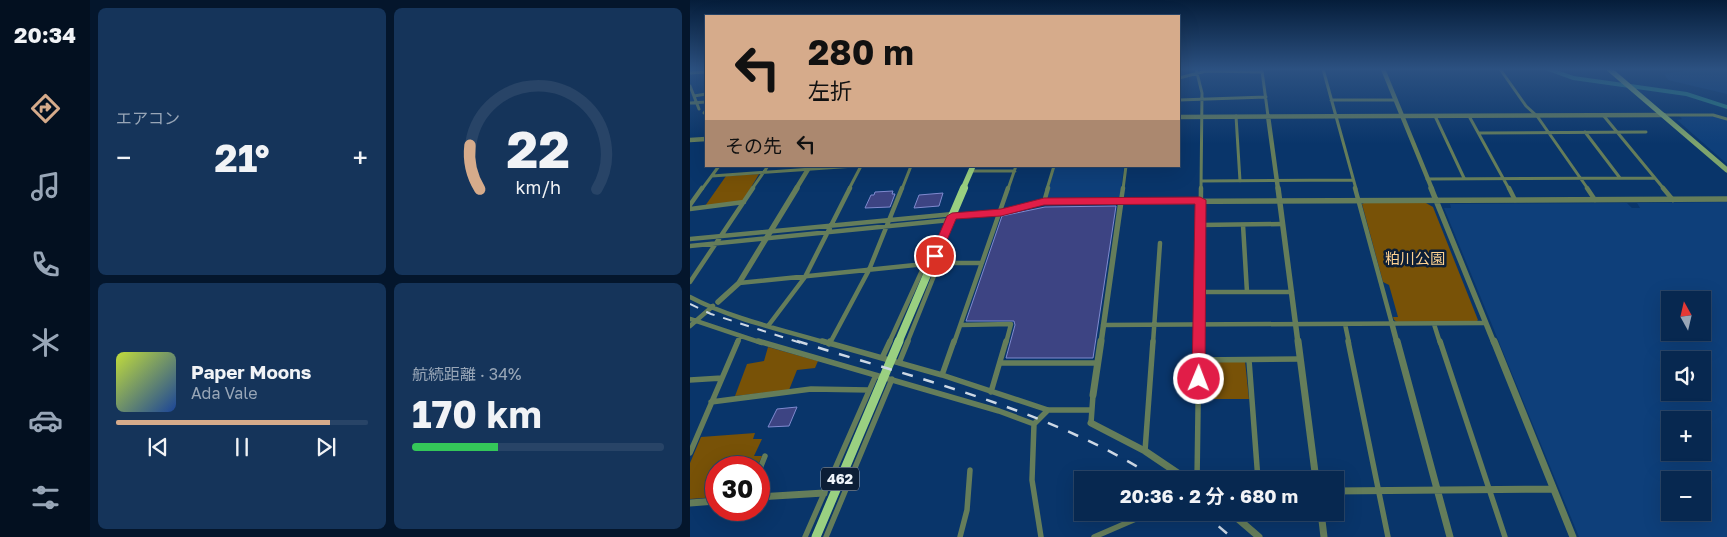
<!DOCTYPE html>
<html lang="ja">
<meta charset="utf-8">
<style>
:root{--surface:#072850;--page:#15345a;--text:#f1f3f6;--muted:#98a6b7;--line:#284467;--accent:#d6ab8b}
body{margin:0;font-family:"Golos Text","Noto Sans JP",sans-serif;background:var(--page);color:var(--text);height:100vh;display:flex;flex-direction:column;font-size:19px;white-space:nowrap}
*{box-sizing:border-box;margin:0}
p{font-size:16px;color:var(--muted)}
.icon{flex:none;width:28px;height:28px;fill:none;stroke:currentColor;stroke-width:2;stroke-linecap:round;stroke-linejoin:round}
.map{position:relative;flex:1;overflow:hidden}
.drawer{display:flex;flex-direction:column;gap:8px;padding:8px;background:#04162c;width:600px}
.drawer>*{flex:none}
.hud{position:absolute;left:15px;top:15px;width:475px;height:152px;border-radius:0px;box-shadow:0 5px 20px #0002,0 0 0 1px var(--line);background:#d6ab8b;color:#111;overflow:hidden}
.needle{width:32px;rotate:352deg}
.controls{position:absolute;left:971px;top:291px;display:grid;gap:10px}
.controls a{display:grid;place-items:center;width:50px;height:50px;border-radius:0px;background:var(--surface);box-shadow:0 5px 20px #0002,0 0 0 1px var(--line);font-size:25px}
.speed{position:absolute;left:15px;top:456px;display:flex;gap:10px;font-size:25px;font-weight:700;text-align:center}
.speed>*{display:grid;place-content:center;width:65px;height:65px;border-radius:50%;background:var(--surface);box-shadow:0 5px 20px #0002,0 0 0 1px var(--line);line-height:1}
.speed .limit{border:8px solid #d22;background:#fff;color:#111}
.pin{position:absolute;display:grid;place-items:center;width:42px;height:42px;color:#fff;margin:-21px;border:2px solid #fff;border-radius:50%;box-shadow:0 1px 5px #0007}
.me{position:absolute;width:55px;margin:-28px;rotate:1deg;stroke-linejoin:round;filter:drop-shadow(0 0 4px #0008)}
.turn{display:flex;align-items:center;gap:18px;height:105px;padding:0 20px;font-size:22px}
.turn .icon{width:65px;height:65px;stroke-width:2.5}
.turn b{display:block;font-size:35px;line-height:42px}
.then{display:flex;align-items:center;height:48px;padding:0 20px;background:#0003;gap:10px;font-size:19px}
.big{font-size:38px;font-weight:700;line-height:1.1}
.drawer .widget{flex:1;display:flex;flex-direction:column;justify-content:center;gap:8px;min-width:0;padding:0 18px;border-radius:8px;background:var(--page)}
.drawer .dial{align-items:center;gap:0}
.dial svg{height:130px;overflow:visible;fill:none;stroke:var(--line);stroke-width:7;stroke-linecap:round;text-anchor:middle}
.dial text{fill:var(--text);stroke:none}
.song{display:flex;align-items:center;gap:15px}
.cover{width:60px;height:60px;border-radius:8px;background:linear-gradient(135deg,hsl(70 70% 55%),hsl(220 70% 35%))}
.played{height:5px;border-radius:2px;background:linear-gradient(90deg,var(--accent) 85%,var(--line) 85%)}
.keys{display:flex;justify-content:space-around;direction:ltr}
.heat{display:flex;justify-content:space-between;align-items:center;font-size:28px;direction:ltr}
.charge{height:8px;border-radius:4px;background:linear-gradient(90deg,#34c759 34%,var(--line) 0)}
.drawer .tiles{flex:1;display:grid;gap:8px;grid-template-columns:repeat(2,1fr)}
.trip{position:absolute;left:384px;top:471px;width:270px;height:50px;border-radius:0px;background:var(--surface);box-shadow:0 5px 20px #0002,0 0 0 1px var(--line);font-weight:700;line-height:50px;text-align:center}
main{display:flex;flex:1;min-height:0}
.dock{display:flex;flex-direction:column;width:90px;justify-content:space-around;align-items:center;background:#031020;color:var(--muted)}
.dock .icon{width:35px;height:35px}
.dock .current{color:var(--accent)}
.dock b{font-size:22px;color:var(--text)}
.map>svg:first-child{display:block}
.built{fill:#0e3f7a;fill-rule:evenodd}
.green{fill:#785207}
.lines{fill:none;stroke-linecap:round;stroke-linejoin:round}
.stream{stroke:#297c7d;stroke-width:1}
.river{fill:#297c7d;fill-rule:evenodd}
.building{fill:#3d4483;stroke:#7f8acf}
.minor-far2{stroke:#657d5a;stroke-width:3}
.minor-far1{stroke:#657d5a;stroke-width:4.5}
.minor{stroke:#657d5a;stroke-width:5.5}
.tertiary-far2{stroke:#657d5a;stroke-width:4.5}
.tertiary-far1{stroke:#657d5a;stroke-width:5.5}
.tertiary{stroke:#657d5a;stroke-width:7}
.secondary{stroke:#7ea46d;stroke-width:5}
.trunk-far2{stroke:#9ad081;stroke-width:5.5}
.trunk-far1{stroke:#9ad081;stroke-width:8}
.trunk{stroke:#9ad081;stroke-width:9}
.rail-far1{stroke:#cdd8e5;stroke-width:2;stroke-dasharray:9 9;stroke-linecap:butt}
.rail{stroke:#cdd8e5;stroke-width:2.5;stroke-dasharray:11 11;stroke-linecap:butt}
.route{fill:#e11d48;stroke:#92132f}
.labels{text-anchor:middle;stroke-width:5;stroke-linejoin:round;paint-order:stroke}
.shield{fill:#0c1e36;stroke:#abb4bf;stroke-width:1}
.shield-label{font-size:14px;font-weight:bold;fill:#eff4fa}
.park-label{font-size:15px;fill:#ffd392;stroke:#0c1e36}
</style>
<main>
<nav class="dock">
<b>20:34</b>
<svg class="icon current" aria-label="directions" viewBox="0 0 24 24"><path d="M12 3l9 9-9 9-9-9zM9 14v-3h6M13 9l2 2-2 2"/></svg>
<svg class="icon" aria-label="music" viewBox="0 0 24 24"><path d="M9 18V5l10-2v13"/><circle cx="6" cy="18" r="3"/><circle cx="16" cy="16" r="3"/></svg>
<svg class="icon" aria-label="phone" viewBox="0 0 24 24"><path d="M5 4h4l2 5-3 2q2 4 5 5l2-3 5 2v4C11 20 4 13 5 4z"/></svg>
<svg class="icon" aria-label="climate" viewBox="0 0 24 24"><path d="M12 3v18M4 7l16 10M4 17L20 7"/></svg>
<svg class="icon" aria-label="car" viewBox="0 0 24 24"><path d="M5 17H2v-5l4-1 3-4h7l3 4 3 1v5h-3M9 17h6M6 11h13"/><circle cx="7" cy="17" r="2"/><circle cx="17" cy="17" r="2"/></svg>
<svg class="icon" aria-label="filters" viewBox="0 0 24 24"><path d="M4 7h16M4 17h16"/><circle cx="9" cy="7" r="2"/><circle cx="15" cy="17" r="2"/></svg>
</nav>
<section class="drawer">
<div class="tiles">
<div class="widget"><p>エアコン</p>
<div class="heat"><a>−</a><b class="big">21°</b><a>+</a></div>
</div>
<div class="widget dial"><svg viewBox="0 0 100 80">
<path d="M14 69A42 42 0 1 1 86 69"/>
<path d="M14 69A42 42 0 0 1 8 42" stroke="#d6ab8b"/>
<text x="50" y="56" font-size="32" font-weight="700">22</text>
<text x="50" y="72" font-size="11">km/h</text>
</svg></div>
<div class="widget">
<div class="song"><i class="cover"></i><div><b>Paper Moons</b><p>Ada Vale</p></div></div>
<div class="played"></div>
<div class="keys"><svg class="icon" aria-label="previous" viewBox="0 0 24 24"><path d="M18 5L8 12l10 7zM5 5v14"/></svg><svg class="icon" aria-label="pause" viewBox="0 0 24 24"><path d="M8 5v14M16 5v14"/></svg><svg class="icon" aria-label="next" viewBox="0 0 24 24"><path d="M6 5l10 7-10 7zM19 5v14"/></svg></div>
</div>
<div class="widget"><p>航続距離 · 34%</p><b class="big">170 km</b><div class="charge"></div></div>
</div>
</section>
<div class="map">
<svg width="1037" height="537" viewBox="0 0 1037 537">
<rect width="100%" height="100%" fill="#09356a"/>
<path class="built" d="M991,69L1037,70V94L978,80L974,74L994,71Z
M989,116H1025L1037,120V164L987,120L992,119Z
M365,166H434L430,197L358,198L356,197Z
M1037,202V537H889L754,208H761L760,204L937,203L942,208H950L947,203ZM980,300H1012V332H980ZM980,360H1012V392H980ZM980,420H1012V452H980ZM980,480H1012V512H980Z"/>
<path class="green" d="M69,174L53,201L15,206L36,176Z
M674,203H736L743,207L788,320L787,321L707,322L704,320L703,317H708L699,285L693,282L672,204Z
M78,347L128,361L125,368L107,370L99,390L45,396L57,364L74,361Z
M555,361L559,399H512L511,363Z
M65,433L63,439H72L64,456H72L67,467L26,468V497L0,499V463L11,437Z"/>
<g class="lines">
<path class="stream" d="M1028,69L1037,70"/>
<path class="river" d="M854,69H863L884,76L997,92L1037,105V109L996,96L883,80L855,70Z"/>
</g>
<path class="building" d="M203,191L202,194H205L200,207L175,208L181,195H184L185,192Z
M253,193L249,206L224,208L229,195Z
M426,206L403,358H316L325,325L324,321H276L312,216L355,207Z
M107,407L99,426L78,427L87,409Z"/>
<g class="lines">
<path class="minor-far2" d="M506,69L512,93L511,189
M633,69L666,189
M810,69L836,106L847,116L898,189
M572,71L578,116
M0,73L16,72
M489,78L516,71L572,72
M0,86L9,109
M4,96L16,94
M489,100L576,97
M641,100H706
M0,103L16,102
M16,110L14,113L16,114
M913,115L974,189
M974,115H1023L1037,119
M546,116L550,181
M745,116L774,178
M779,116L819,189
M895,132L930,178
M789,133L956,132
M281,171H325
M22,176L165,166
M737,179L965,178
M511,181L663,180
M12,189L29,166
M62,189L78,166
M159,189L171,166
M212,189L221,166
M318,189L326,166
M357,189L364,166
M433,189L436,166"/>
<path class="minor-far1" d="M665,188L702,324
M819,188L825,200
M897,188L905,200
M973,188L983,200
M431,201L433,188
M354,202L358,188
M0,205L12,188
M0,209L54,202
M510,225L592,224
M553,225L557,292
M0,239L263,214
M0,246L260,220
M250,263H292
M0,282L63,188
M49,283L235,264
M509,292H602
M0,297C39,318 93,330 137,343
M0,319L72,343
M655,324L659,343
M744,324L750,343
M271,325L321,324L316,343
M413,325L795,323
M0,326L23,306
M78,326L115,277L160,188
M47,343L50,336
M140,343L179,270L212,188
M199,343L235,264L245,256L250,261L217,343
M264,343L318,188
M463,343L470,243
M509,343L511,188"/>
<path class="minor" d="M68,341L309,411L344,424
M132,341L252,375L358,410H401
M658,341L698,537
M750,341L815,537
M139,344L140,341
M192,358L200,341
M509,360L610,359
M559,360L568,480
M209,363L218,341
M311,363H408
M252,375L264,341
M0,380L32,378
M301,392L316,341
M21,402L121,389L179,390
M401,423L403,395
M455,451L463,341
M0,453L48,341
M69,471L75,456
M507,480L509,341
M115,537L186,375
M136,537L202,379
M270,537L277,510L280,470
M351,537L342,480L344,424L358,410
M404,537L462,512"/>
<path class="tertiary-far2" d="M693,69L742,189
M578,116L588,189
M489,117L974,115
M0,140L16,139
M106,189L120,166"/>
<path class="tertiary-far1" d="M588,188L608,343
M741,188L804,343
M262,216L311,212L354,202L1037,199
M28,302L49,283L107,188
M702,324L707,343
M411,343L431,201"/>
<path class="tertiary" d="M608,341L626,480
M707,341L760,537
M804,341L883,537
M403,395L411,341
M401,423L455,451L498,480
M645,491L863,489
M69,497L134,493
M0,503L26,501
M540,512L569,537
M631,512L634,537"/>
<path class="secondary" d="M919,69L1037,170"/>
<path class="trunk-far2" d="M273,189L283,166"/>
<path class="trunk-far1" d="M208,343L274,188"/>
<path class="trunk" d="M126,537L209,341"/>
<path class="rail-far1" d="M0,304L21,314L111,343"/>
<path class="rail" d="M107,341C230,380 359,409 469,480
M512,512L541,537"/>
</g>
<linearGradient id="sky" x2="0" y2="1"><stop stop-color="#051d3a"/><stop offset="0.48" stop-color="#2c5181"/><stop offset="1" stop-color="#2c5181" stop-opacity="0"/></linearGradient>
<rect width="1037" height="144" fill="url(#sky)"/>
<path class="route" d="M510,197L516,200L515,379L513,383L509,385L504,383L502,379L505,204L354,205L311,216L266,219L249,259L245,260L240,256L257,216L262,213L311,209L354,198Z"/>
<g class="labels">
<rect class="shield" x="131" y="467.5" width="38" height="23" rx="4"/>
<g class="shield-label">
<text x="150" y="484">462</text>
</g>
<g class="park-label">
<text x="725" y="264">粕川公園</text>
</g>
</g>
</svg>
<div class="controls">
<a><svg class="needle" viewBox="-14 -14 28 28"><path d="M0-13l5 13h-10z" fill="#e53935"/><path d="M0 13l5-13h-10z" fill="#98a6b7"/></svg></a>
<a><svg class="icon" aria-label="sound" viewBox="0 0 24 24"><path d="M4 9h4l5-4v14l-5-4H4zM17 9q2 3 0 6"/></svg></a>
<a>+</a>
<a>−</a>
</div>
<div class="speed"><div class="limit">30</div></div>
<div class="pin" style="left:245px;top:256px;background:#d93025"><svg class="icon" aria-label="arrive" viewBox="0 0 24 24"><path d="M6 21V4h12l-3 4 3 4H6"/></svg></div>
<svg class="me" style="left:509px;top:379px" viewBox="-20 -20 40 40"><circle r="17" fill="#e11d48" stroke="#fff" stroke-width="3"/><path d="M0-11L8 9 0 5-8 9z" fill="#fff"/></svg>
<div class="trip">20:36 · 2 分 · 680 m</div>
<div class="hud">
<div class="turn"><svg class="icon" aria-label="left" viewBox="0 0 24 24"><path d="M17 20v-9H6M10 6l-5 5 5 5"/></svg><div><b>280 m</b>左折</div></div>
<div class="then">その先<svg class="icon" aria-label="left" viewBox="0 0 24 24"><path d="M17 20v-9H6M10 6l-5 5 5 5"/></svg></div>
</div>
</div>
</main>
